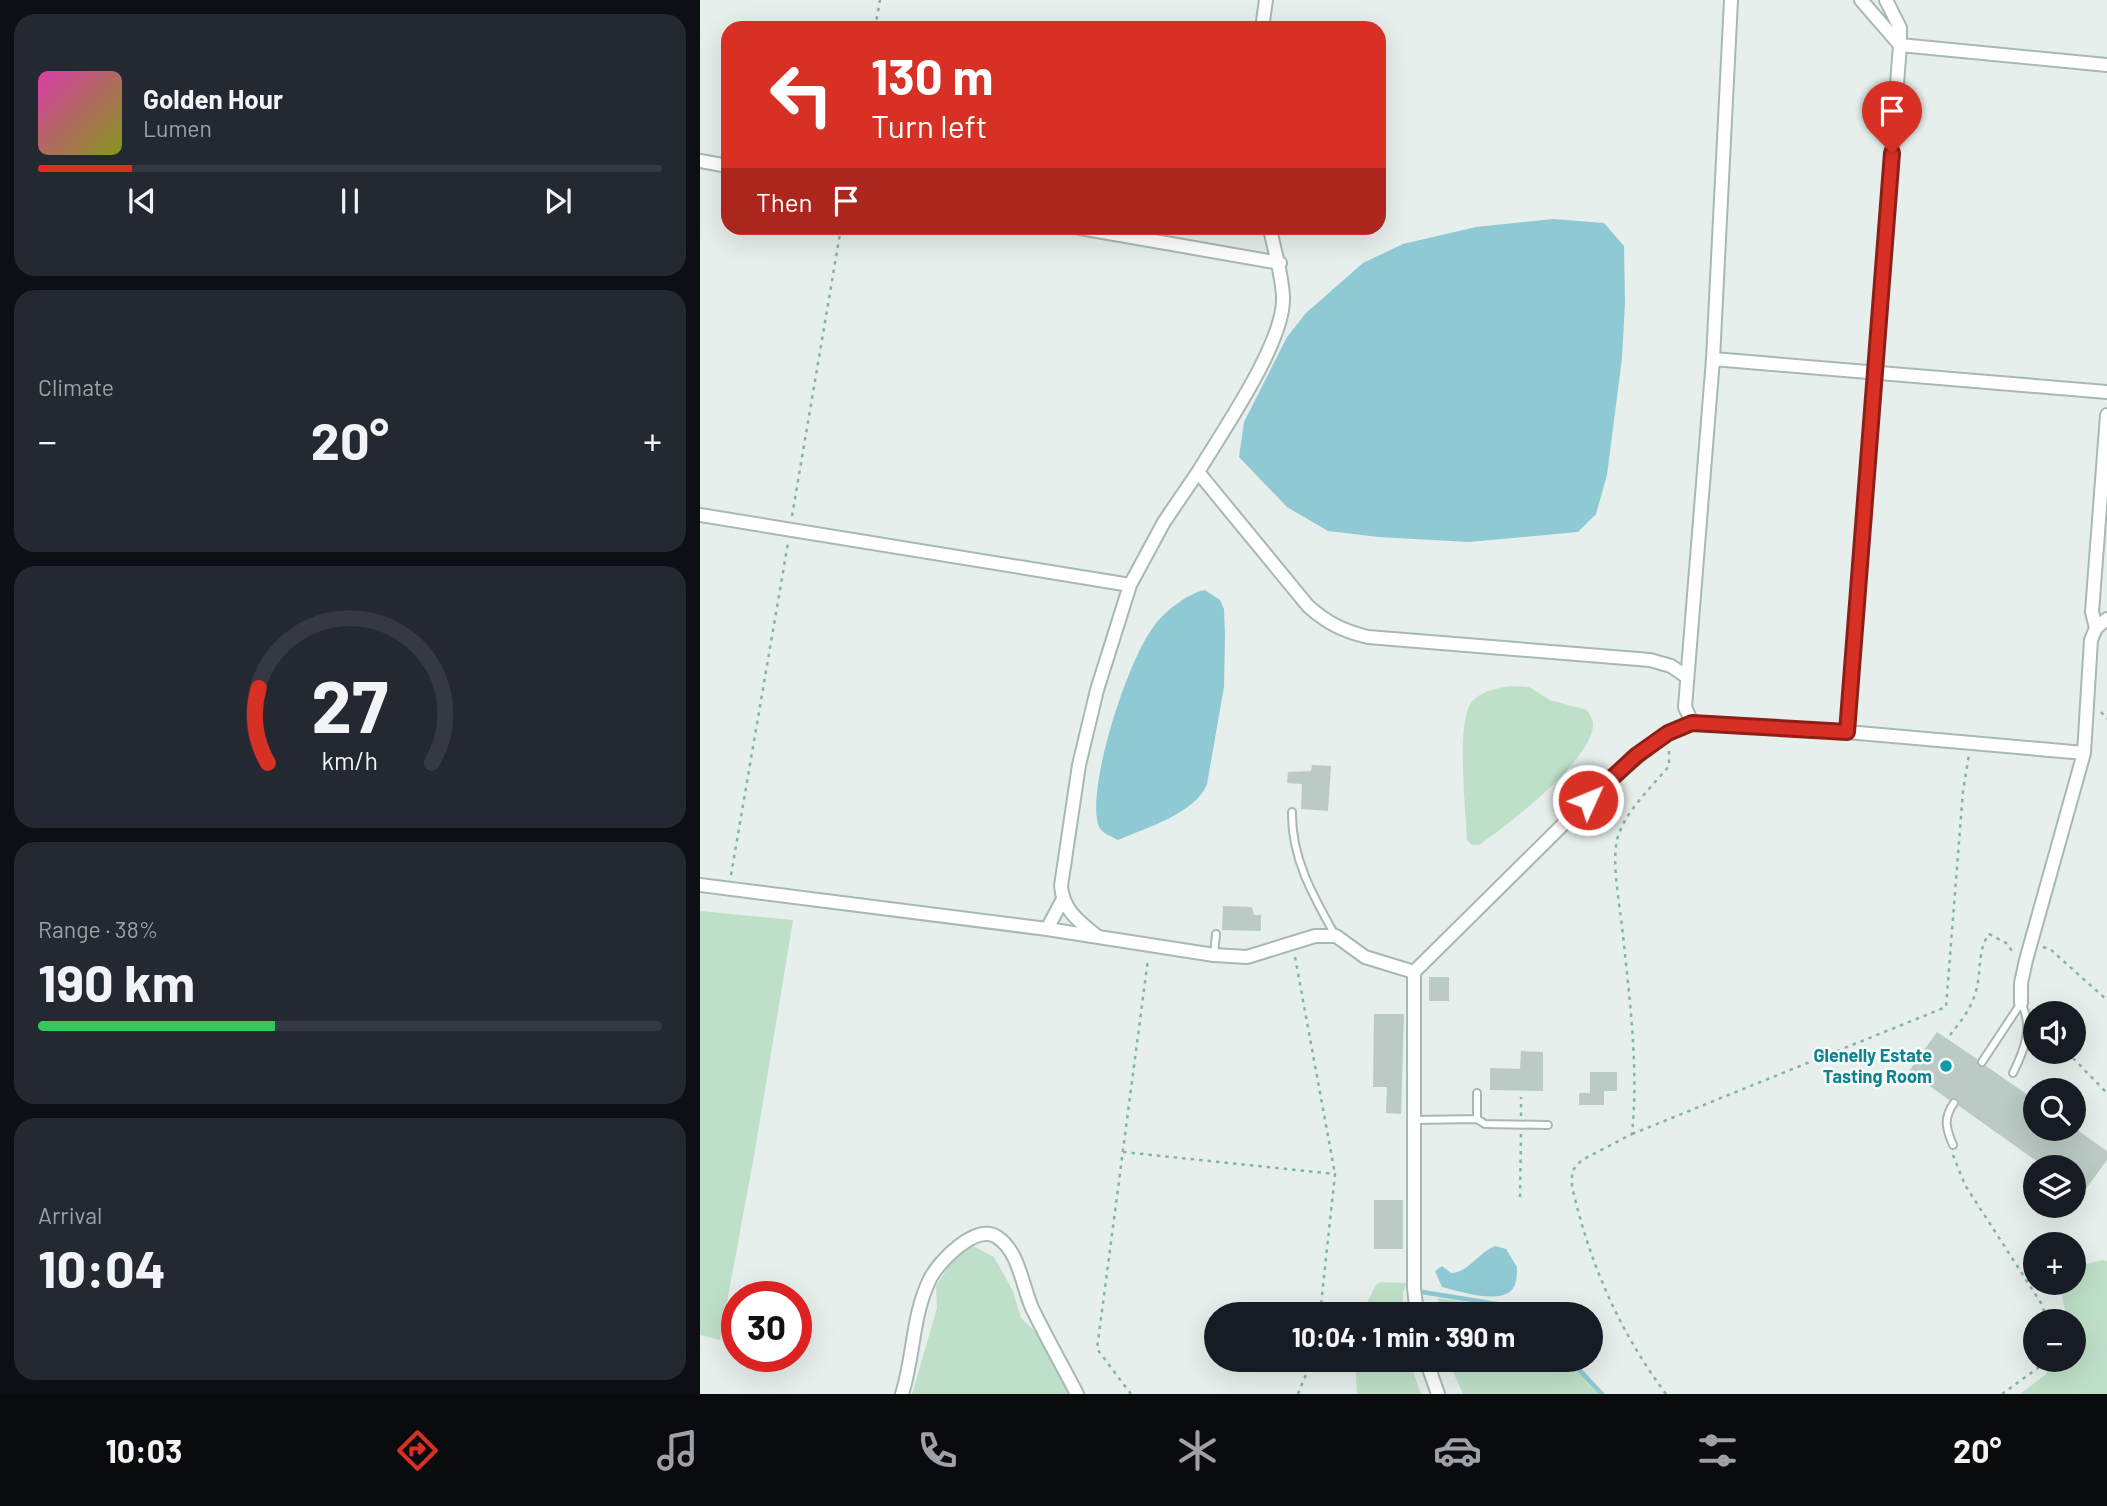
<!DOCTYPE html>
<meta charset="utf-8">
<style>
:root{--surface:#171b24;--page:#242831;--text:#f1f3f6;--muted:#9ea1a6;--line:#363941;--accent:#d93025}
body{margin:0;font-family:Barlow,sans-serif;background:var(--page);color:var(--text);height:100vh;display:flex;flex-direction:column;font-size:26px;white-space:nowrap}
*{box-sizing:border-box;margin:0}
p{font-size:23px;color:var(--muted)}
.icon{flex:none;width:38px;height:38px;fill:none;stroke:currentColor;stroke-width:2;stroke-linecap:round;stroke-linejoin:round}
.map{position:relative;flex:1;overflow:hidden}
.sheet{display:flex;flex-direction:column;gap:14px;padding:14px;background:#0d0f14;width:700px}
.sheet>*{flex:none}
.top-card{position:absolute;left:21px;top:21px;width:665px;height:214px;border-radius:21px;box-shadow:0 7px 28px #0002;background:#d93025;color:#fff;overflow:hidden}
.controls{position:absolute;left:1323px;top:1001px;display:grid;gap:14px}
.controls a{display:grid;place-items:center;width:63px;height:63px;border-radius:50%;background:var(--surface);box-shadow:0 7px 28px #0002;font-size:35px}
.speed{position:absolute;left:21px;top:1281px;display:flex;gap:14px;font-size:35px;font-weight:700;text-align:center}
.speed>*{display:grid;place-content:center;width:91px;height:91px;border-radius:50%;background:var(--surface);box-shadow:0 7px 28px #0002;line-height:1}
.speed .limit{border:10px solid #d22;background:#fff;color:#111}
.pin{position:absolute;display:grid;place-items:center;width:60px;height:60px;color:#fff;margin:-72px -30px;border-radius:50% 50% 50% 0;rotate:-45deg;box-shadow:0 0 7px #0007}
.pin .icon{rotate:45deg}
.me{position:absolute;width:77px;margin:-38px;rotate:46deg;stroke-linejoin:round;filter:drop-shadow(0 0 5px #0008)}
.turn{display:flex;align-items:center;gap:24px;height:147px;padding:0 35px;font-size:32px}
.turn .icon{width:91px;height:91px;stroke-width:2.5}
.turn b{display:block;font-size:49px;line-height:60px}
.then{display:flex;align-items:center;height:66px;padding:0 35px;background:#0003;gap:14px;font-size:26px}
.big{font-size:52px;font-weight:700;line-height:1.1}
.sheet .tile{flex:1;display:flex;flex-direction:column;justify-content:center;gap:10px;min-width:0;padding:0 24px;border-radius:21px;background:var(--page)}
.sheet .dial{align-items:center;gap:0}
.dial svg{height:182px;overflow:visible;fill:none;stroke:var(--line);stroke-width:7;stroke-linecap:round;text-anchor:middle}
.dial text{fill:var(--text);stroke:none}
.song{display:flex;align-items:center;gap:21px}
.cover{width:84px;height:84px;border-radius:10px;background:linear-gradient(135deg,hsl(320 70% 55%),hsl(70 70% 35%))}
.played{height:7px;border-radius:4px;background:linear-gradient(90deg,var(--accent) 15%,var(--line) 15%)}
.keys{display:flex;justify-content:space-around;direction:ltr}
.heat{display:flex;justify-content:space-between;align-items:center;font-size:38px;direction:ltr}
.charge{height:10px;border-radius:5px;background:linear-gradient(90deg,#34c759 38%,var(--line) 0)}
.trip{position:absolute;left:504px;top:1302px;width:399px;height:70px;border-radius:35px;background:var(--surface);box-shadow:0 7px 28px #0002;font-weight:700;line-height:70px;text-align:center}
.tabs{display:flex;height:112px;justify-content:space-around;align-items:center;background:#090b0e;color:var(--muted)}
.tabs .icon{width:49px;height:49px}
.tabs .current{color:var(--accent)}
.tabs b{font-size:32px;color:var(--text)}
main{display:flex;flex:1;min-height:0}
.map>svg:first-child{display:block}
.green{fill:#bfe0c8}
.water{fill:#8ec9d4}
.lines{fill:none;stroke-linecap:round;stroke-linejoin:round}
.stream{stroke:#8ec9d4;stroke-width:4.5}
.building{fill:#bbcac4}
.lane-casing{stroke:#a8b8b2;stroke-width:10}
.street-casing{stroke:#a8b8b2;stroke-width:16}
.path{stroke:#86b3a5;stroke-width:2.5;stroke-dasharray:3.5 5;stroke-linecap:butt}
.lane{stroke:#fff;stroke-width:6}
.street{stroke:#fff;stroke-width:12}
.route-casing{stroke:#8d1f18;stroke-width:18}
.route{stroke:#d93025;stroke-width:12}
.culture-dot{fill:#0f9aa8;stroke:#f7fbf9;stroke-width:2.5}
.labels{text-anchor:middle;stroke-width:5;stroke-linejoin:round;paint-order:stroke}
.culture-label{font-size:18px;font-weight:bold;fill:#0d838f;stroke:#f7fbf9;text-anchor:end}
</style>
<main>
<section class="sheet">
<div class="tile">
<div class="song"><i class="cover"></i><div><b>Golden Hour</b><p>Lumen</p></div></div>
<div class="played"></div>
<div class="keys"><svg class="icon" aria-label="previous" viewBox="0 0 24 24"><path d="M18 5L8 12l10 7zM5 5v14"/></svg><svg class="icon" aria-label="pause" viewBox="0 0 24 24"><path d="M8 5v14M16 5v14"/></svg><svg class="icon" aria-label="next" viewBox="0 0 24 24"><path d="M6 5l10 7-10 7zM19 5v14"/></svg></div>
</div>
<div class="tile"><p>Climate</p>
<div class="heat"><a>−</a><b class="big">20°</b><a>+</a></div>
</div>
<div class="tile dial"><svg viewBox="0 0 100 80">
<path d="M14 69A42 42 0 1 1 86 69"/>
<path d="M14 69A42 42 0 0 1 10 36" stroke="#d93025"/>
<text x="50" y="56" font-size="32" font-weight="700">27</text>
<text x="50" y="72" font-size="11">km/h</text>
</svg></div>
<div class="tile"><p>Range · 38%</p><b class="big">190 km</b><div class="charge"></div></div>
<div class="tile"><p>Arrival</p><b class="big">10:04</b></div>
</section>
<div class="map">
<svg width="1407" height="1394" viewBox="0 0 1407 1394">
<rect width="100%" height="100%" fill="#e6efeb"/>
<path class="green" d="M811,686L829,687L850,700L887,710C890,715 893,719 893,725C892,760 807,826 779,845H772L767,840C766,812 756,724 771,703C780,691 798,688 811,686Z
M0,911L93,920L54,1156L20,1340L0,1335Z
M273,1246L294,1257L313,1291L321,1318L342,1338L369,1394H212L237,1308L236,1286L252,1261L261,1252Z
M1402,1260L1407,1261V1394H1320L1345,1375L1353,1360H1374V1321H1363L1365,1311L1359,1283H1374V1267Z
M681,1282L707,1283L703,1293L702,1314H661L676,1285Z
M738,1298L801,1307L812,1314H738Z
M655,1360H709L721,1394H657Z
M748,1360H869L899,1394H763Z"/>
<path class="water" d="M853,219L904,223L924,246L925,303L922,358L907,475L896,514L878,532L769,542L679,537L628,531L587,507L539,457L544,422L587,337L606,313L663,263L703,244L776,227Z
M505,590L520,600L524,609L525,635L524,687L507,784C496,813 446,828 418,840C411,836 400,833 398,824C387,785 428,659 454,626C464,612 488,593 505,590Z
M795,1246L806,1249L817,1267C817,1276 817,1288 808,1293C792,1302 759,1291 742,1287L735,1271L742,1266L751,1273C768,1273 779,1252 795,1246Z"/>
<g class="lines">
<path class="stream" d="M722,1292L803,1305L816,1314
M870,1360L902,1394"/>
</g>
<path class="building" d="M612,765L631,766L628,811L601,809L602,784L587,783L588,772L611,771Z
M523,906L552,907L554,915H561V931L522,930Z
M729,977H749V1001H729Z
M674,1014H704L701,1114L686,1113L687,1087H673Z
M1237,1032L1277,1059L1278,1066H1286L1335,1100V1129H1376L1407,1151V1160L1382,1194L1374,1188V1167H1345L1259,1106L1258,1099L1249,1100L1209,1071Z
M821,1051L843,1052V1091L790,1090V1068L820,1069Z
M890,1072H917V1091H904V1105H879V1093H890Z
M674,1200H703V1249H674Z"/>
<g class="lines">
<g class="lane-casing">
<path id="lane" d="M592,812C591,857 613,896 635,935
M514,955L516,934
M1282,1062L1321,1003C1334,1026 1324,1051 1313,1073
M777,1119V1093
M714,1120L777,1119L785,1124L848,1125
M1253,1145C1246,1129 1243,1118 1254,1103"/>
</g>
<g class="street-casing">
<path id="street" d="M1031,0L1013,359L985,707L992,723L1147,732L1384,753L1391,640L1396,628L1407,619
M1161,0L1200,45L1407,65
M562,28L566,0
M0,161L28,166
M380,228L580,263
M1013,359L1407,392
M498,472C522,432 585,342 583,297C582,272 574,251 570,228
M0,515L430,585L464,522L498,472L608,606C627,623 643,631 668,637L950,660L971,666L987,677
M1396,628L1392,612L1407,415
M1147,732L1200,45V28L1186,0
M0,885L347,929L514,955L547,957L615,936H636L665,957L714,972
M347,929L362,901
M398,937C380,922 363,911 361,886L379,765L397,690L430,585
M1321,1003V983L1326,960L1384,753
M717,1314L714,1288V972L907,781L968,733L992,723
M726,1360L738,1394
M202,1394C214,1357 212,1315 230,1279C238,1262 276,1223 297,1237C319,1251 322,1285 332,1308C346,1337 362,1365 377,1394"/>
</g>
<path class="path" d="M175,28L180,0
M92,516L141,228
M1401,712L1407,719
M31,875L88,543
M1343,947L1350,949L1407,1000
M595,957L635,1174
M1250,1035C1262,1020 1273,1006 1277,987C1281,969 1278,949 1289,934L1308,944L1314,955
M1367,1052L1407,1093
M821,1116V1097
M932,1134L1246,1007L1263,791L1269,755
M423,1152L635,1174L620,1314
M1253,1155L1265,1185L1341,1303L1348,1321
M820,1197L821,1134
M431,1394L397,1349L448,959
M598,1394L612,1360
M966,1394C919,1331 889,1262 872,1186V1171L882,1160L932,1134C939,1065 929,995 922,926C919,902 912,863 917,840C924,812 951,788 969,766V750
M1302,1394L1338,1368L1343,1360"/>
<use href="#lane" class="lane"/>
<use href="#street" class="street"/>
</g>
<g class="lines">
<g class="route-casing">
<path id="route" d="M888,800L937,755L968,733L992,723L1147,732L1192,153"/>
</g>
<use href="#route" class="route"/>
</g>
<circle class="culture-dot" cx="1246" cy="1066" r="7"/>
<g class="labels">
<g class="culture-label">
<text x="1232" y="1062">Glenelly Estate<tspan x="1232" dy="21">Tasting Room</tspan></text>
</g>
</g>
</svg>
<div class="controls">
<a><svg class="icon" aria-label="sound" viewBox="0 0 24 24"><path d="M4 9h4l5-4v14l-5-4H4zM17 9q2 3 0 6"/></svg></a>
<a><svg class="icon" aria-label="search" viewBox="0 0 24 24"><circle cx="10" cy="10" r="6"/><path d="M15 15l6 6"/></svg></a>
<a><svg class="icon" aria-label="layers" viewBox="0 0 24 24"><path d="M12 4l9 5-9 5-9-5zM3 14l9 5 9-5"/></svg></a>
<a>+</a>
<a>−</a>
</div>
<div class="speed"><div class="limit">30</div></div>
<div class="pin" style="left:1192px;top:153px;background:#d93025"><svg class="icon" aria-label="arrive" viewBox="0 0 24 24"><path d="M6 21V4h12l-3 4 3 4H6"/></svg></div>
<svg class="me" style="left:888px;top:800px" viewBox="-20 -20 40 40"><circle r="17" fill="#d93025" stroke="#fff" stroke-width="3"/><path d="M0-11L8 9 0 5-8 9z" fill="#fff"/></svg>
<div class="trip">10:04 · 1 min · 390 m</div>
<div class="top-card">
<div class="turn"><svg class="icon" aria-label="left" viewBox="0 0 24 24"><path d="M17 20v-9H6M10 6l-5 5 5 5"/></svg><div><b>130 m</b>Turn left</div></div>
<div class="then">Then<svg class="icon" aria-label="arrive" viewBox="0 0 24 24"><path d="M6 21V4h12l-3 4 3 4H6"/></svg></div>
</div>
</div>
</main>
<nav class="tabs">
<b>10:03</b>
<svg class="icon current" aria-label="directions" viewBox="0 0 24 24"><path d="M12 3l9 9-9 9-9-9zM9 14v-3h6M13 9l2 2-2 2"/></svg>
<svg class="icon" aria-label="music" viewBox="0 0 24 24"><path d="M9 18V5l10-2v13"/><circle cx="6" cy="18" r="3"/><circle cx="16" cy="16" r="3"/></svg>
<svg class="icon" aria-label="phone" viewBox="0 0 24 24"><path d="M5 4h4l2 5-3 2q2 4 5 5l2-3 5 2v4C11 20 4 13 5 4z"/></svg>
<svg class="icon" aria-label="climate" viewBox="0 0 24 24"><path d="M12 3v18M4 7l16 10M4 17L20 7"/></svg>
<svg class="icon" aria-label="car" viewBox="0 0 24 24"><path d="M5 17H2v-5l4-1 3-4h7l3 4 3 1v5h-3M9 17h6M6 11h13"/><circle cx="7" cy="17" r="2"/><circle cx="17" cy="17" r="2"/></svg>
<svg class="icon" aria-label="filters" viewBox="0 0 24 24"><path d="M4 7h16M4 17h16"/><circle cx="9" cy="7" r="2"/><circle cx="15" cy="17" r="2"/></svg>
<b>20°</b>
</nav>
